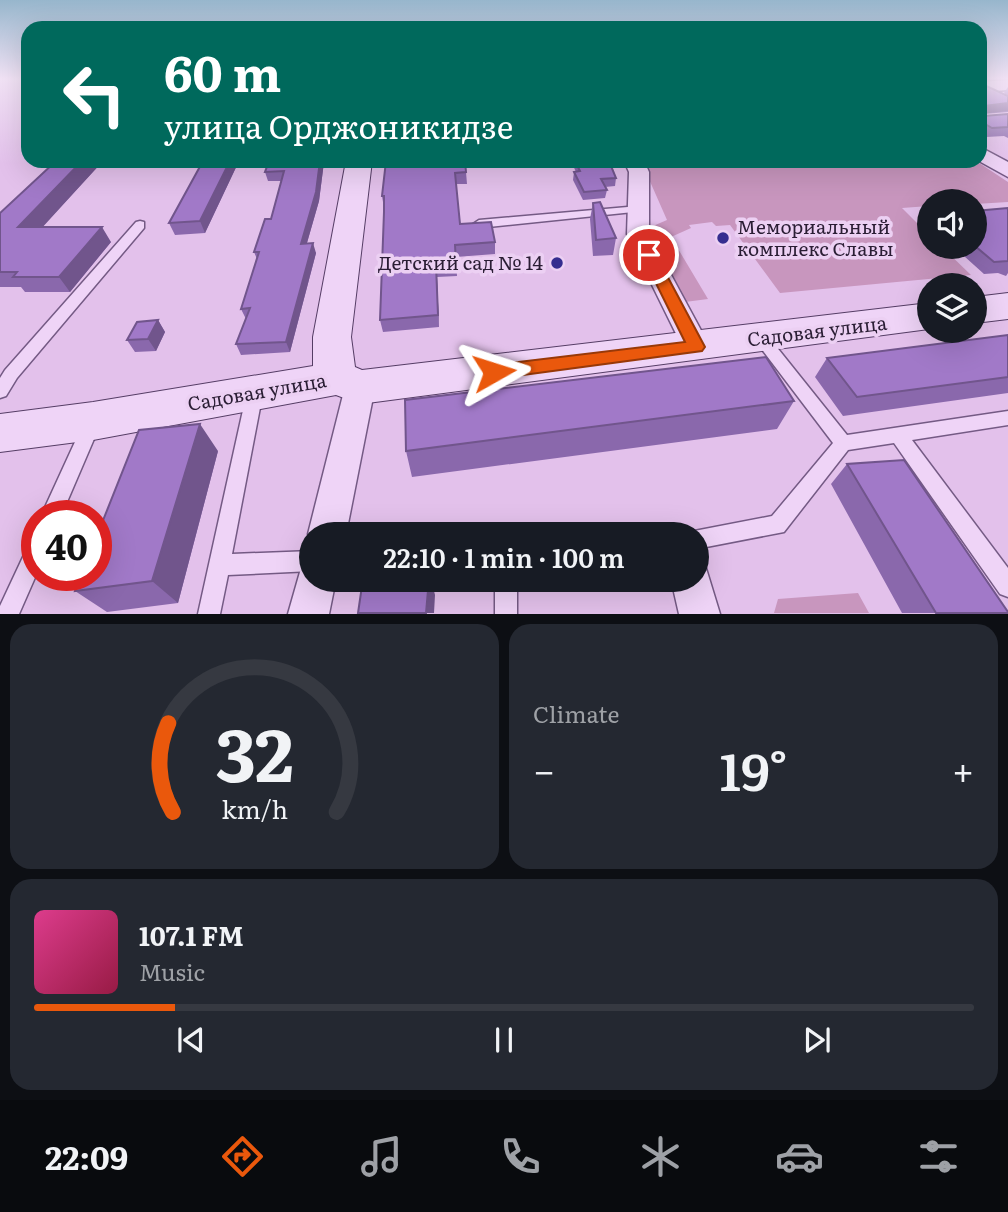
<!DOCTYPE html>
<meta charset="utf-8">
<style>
:root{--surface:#171b24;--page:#242831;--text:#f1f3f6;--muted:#9ea1a6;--line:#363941;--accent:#ea580c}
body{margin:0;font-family:Literata,serif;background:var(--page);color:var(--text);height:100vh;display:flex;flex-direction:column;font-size:26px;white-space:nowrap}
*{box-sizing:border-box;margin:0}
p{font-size:23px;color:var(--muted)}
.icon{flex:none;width:38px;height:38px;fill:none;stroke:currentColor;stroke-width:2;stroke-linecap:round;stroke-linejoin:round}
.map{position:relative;height:614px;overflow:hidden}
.sheet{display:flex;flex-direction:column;gap:10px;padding:10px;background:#0d0f14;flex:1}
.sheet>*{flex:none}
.hud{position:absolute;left:21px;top:21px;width:966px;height:147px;border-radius:21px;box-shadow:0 7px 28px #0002;background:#00695c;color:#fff;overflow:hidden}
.tools{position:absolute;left:917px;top:189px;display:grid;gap:14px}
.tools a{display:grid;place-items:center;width:70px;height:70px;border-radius:50%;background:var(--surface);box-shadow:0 7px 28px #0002;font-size:35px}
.speed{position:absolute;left:21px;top:500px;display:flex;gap:14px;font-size:35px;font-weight:700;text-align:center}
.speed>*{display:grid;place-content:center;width:91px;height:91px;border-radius:50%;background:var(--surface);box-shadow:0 7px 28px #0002;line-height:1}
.speed .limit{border:10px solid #d22;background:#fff;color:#111}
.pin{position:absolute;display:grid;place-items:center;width:60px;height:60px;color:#fff;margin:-30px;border:4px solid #fff;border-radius:50%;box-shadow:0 2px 7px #0007}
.me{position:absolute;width:77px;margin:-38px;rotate:84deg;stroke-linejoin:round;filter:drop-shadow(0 0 5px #0008)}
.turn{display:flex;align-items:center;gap:24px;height:147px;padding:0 28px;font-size:32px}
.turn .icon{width:91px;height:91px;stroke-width:2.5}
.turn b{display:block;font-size:49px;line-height:60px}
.big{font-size:52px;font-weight:600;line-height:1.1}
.sheet .card{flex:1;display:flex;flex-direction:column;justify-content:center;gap:10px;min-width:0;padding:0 24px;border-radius:21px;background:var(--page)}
.sheet .dial{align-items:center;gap:0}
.dial svg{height:182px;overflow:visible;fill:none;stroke:var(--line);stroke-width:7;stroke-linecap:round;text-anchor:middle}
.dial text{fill:var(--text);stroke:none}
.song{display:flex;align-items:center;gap:21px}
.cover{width:84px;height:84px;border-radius:10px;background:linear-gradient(135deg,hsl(330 70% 55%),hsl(340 70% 35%))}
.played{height:7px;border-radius:4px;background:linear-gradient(90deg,var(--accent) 15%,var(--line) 15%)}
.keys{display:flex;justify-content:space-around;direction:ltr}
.heat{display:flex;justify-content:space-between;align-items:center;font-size:38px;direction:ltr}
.sheet .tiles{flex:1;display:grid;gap:10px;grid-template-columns:1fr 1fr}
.card:last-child{grid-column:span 2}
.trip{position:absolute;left:299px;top:522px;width:410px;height:70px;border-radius:35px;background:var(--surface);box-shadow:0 7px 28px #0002;font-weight:600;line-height:70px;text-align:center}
.menu{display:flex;height:112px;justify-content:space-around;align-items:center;background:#090b0e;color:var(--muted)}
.menu .icon{width:49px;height:49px}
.menu .active{color:var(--accent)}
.menu b{font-size:32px;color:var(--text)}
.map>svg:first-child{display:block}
.green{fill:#c896be}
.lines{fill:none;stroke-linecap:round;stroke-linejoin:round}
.lane-casing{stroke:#745a84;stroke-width:3}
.street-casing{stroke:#745a84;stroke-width:3}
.secondary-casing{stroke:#553d65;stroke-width:2}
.lane{fill:#efd4f7;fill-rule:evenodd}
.street{fill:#efd4f7;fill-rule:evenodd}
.secondary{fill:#efd4f7;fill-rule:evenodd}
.wall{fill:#8a68ac}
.shaded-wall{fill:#71558c}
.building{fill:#a179c8;stroke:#71558c;stroke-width:2}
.route{fill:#ea580c;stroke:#983908;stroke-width:2}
.poi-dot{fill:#352d8f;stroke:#ecd0f3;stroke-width:2.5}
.labels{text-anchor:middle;stroke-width:7;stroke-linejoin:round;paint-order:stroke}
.poi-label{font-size:19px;fill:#2a1d34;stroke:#ecd0f3;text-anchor:start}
.street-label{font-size:19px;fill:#2a1d34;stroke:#ecd0f3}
</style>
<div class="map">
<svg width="1008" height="614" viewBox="0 0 1008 614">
<rect width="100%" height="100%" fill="#e3c1eb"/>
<path class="green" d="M641,161H976L1008,182V202L975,204V201H929V206L902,208L929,235V247H942L971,275L780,293L730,225L716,226L712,222L689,225L691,228L671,237L708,299L685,302L646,229L667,220Z
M858,593L869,613H774L778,599Z"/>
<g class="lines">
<g class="lane-casing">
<path id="lane" d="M639,206L645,209L643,211L479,228L473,224L479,220Z
M140,221L144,222V228L17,378L6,396L0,398V378L5,370L136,222Z
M762,334L767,335L847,435L1008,411V425L912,440L1008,568V597L1000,594L894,443L848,450L784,532L696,549V534H688L689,532L772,516L833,443L757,343L755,339L757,335Z
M255,385L261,387L263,392L232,554L312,551V571L228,575L220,614H198L247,392L249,387Z
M91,418L97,420L100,425L61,516H41L85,420Z
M37,539V573L19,614H0V606L30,542Z
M495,579H517V614H495Z"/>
</g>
<g class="street-casing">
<path id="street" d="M1008,80V90L980,92V82Z
M980,147L1008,162V177L979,161Z
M624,161H644L649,172V234L710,347L706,354L696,358L686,354L627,234L629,172Z
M360,375L371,378L375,387L346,534H312V542L308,534L345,387L349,378Z
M312,561V579H336L329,614H288L302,565Z
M696,562L705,565L720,614H679L671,579H696Z"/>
</g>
<g class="secondary-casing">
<path id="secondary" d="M346,161H372L351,337L355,367L362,370L929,303V329L360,404L336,395L93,440L0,452V414L93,402L313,366V337Z
M1008,293V319L975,323V297Z"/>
</g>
<use href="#lane" class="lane"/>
<use href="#street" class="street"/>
<use href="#secondary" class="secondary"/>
</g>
<path class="wall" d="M980,78H1008L982,80V84L1008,96V112L984,114V116L1008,114V138L1004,136L986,137L980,133Z
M1008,87V96L1004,93Z
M56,161H103L42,227L111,242L70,292H25L21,287H0V213Z
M203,161H239L205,233L175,235L169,223Z
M269,161H327L324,162L319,201L307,243L316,253L290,352L241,355L236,344L246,319L241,309L257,259L254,252L271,219L281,181H268L265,172Z
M386,161L466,172L467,184H456L460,224L495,242V254L456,257L457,276L437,277L439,327L383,332L380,320L384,208L382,196Z
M571,161H609L616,178L615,186L605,187L607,190L605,198L583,200L573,180L574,172H576Z
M593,203L616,238L613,255L593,256L590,219Z
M1008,208V273L1006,276L998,273L984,274L954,247H975V211Z
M158,320L165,332L156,351L135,352L127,340Z
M1008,335V393L843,416L815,377L827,358Z
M794,401L777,429L412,477L406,451Z
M218,451L178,603L107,612L75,591Z
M847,464L1008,613H902L831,484Z"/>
<path class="shaded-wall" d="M1008,103V111L980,114L985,106Z
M82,161H103L29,242L18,227Z
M230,161H239L205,233L200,221Z
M320,161H324V162L319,201L304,253L301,244Z
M102,227L111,242L70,292L59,277Z
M313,243L316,253L290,352L286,342Z
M436,265L437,277L439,327L438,315Z
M158,320L165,332L156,351L148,339Z
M200,424L218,451L178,603L152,581Z
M429,579H431L435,595L434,613H426Z"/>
<path class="building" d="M980,78H983L982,84L1008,96V103L985,106L984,116L1008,114V127L992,128L980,121Z
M56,161H82L18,227H102L59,277H13L17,272H0V213Z
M203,161H230L200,221L169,223Z
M269,161H320L316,192L301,244L313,243L286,342L236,344L250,308L241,309L259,252H254L265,219H271L284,171L265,172Z
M386,161H465L466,172L455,173L460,224L491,222L495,242L455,245L456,264L436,265L438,315L380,320L384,212V196H382Z
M575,161H609L616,178L601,179L607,190L584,192L574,172L580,171Z
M600,202L616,238L596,240L593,203Z
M1008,208V261L994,262L975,246V228H982L975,222V211Z
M158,320L148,339L127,340L137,322Z
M1008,335V377L857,397L827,358Z
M766,357L794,401L406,451L405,400Z
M200,424L152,581L75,591L81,576H96V538L139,430Z
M904,460L1008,612V613H936L847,464Z
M363,579H429L426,613H358Z"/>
<linearGradient id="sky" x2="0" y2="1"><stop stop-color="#97b6cc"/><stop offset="0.48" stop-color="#f2e3f6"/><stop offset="1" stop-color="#f2e3f6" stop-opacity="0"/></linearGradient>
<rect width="1008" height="164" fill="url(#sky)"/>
<path class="route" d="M649,250L656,255L705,347L702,351L494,379L488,377L485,372L488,367L494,365L685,342L642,255Z"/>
<g class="poi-dot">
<circle cx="723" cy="238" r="7"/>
<circle cx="557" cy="263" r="7"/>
</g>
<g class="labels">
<g class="poi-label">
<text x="737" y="234">Мемориальный<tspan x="737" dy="22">комплекс Славы</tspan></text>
<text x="543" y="270" text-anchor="end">Детский сад № 14</text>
</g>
<g class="street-label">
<text transform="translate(817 331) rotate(-7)" y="7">Садовая улица</text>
<text transform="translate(257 392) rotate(-10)" y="7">Садовая улица</text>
</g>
</g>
</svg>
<div class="tools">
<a><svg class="icon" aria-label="sound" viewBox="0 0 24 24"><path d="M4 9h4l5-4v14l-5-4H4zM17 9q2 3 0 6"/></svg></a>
<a><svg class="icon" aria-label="layers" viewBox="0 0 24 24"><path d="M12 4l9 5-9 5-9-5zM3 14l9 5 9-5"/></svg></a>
</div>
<div class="speed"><div class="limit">40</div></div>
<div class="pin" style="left:649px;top:255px;background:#d93025"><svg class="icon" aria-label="arrive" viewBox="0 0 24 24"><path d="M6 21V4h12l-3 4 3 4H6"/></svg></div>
<svg class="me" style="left:494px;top:372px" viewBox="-20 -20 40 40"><path d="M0-17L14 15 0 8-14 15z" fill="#ea580c" stroke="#fff" stroke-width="4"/></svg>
<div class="trip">22:10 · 1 min · 100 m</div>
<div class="hud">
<div class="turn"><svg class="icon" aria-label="left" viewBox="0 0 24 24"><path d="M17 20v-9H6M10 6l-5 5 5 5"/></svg><div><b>60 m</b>улица Орджоникидзе</div></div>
</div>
</div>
<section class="sheet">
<div class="tiles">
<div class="card dial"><svg viewBox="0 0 100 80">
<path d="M14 69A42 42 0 1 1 86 69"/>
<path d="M14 69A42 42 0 0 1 12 30" stroke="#ea580c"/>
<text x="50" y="56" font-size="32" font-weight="700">32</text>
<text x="50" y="72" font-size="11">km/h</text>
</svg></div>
<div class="card"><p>Climate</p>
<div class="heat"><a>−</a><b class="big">19°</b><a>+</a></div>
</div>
<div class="card">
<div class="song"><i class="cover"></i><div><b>107.1 FM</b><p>Music</p></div></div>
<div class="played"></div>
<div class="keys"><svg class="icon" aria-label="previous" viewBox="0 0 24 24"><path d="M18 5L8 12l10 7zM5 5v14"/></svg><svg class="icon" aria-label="pause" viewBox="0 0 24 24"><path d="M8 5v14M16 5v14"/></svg><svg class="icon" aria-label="next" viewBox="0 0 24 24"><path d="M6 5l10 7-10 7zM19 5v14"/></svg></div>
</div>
</div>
</section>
<nav class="menu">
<b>22:09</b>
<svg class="icon active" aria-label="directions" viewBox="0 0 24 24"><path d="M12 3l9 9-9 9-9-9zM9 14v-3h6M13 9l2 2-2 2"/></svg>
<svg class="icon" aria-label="music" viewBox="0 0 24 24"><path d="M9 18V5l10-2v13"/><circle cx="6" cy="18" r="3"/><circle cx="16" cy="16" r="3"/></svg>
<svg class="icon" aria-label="phone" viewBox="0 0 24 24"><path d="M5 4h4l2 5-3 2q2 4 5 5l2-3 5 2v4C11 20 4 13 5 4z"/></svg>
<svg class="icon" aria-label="climate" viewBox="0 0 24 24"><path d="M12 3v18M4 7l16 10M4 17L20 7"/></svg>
<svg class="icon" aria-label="car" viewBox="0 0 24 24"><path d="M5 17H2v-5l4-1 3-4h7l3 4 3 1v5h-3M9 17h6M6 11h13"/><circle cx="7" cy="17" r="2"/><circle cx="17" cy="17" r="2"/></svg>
<svg class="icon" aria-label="filters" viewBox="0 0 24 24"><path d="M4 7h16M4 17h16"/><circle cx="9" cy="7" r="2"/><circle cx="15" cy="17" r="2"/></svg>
</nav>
